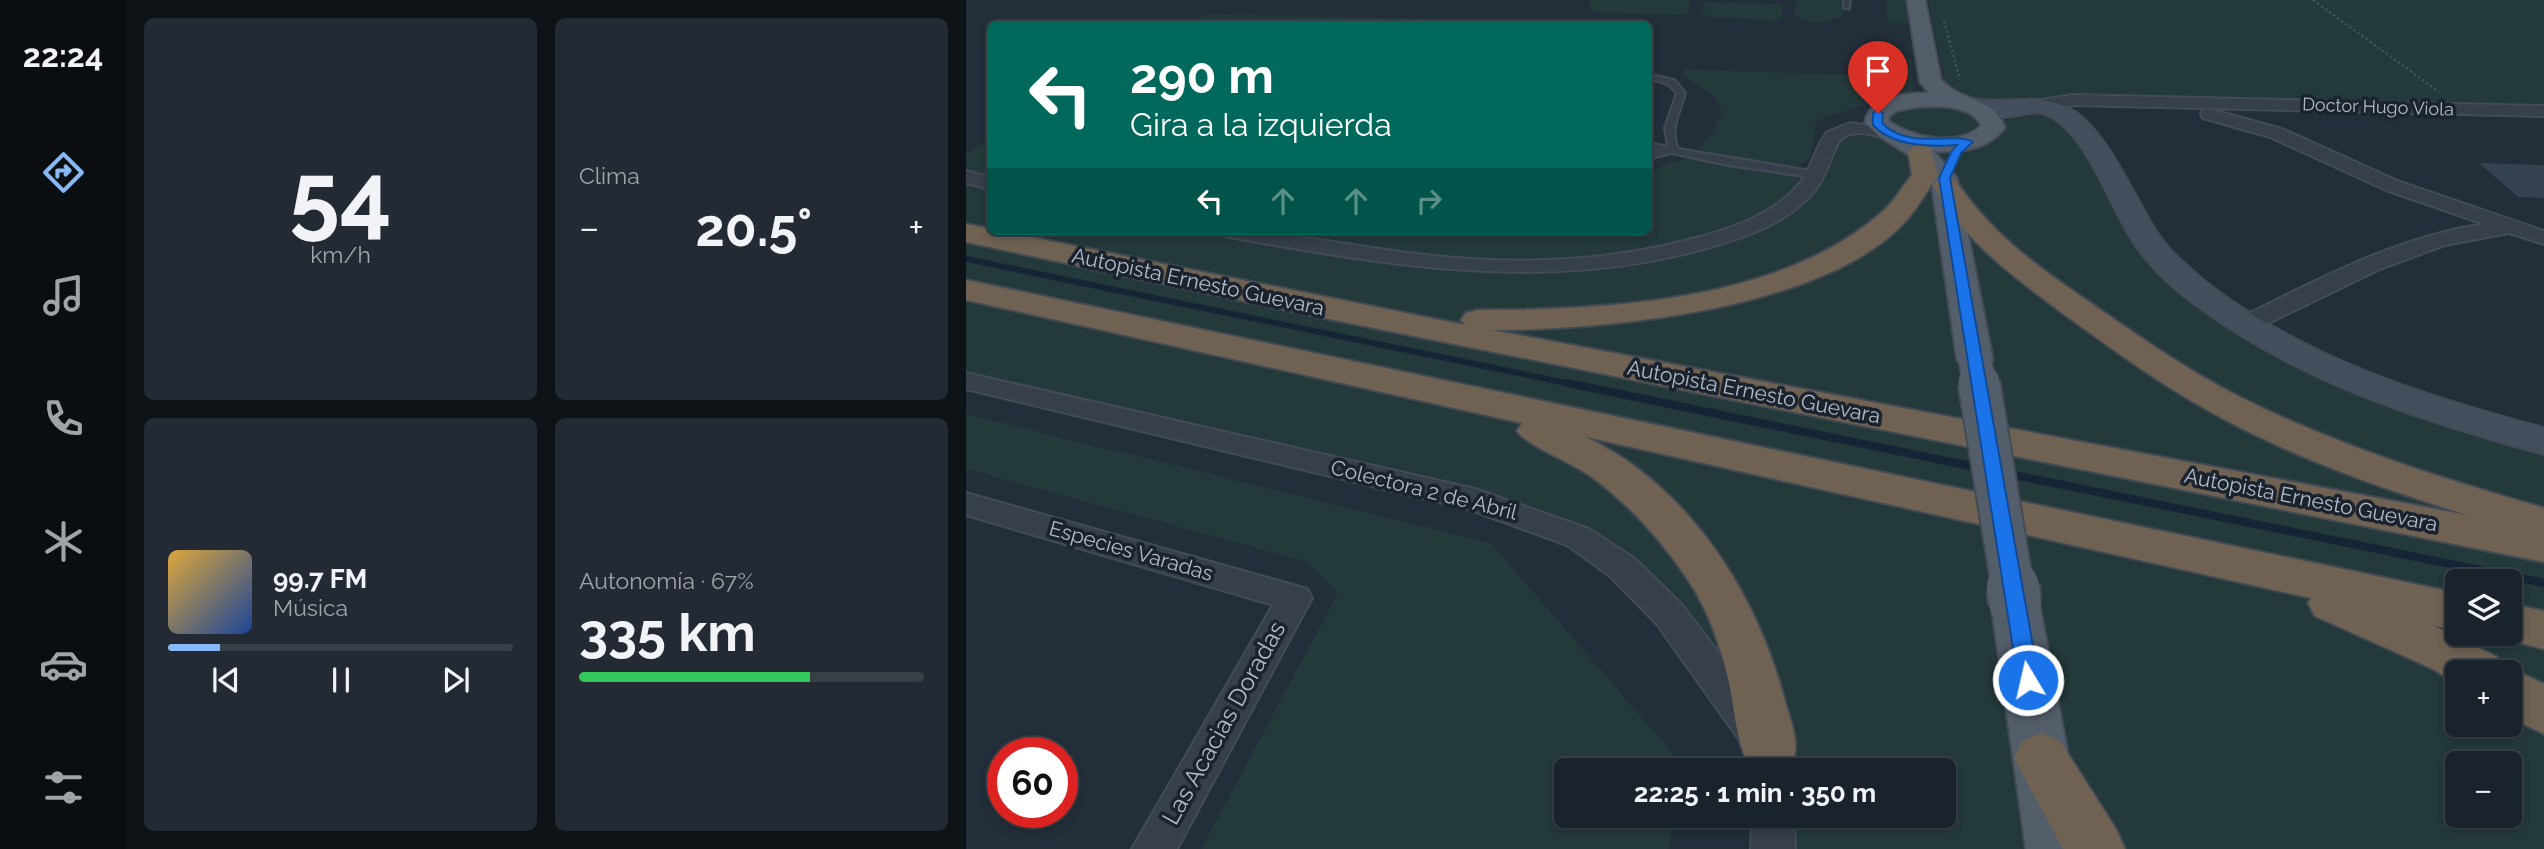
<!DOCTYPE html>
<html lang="es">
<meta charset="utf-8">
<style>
:root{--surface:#1a222b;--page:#232a33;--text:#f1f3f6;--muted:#9fa4a9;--line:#383f47;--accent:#86b9f5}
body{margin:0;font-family:Raleway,sans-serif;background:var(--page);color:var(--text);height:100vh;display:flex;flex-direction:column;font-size:26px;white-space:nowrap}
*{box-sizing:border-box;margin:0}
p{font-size:23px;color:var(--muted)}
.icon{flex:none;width:38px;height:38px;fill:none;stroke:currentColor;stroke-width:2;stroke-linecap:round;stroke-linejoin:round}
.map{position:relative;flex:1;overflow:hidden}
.details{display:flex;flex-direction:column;gap:18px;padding:18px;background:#0e1318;width:840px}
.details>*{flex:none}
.banner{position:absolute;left:21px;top:21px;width:665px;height:214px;border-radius:10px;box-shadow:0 4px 10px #0003,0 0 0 2px var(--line);background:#00695c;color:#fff;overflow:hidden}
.controls{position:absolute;left:1479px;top:569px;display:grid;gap:14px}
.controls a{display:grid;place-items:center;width:77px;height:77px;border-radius:10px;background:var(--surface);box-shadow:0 4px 10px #0003,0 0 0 2px var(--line);font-size:35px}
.speed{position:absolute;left:21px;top:737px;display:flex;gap:14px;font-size:35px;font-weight:700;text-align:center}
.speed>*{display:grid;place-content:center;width:91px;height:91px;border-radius:50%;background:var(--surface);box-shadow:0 4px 10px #0003,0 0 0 2px var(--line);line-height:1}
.speed .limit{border:10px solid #d22;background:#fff;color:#111}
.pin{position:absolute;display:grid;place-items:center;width:60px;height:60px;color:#fff;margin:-72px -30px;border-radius:50% 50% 50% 0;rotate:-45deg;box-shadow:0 0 7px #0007}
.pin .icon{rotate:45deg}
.me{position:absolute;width:77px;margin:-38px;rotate:351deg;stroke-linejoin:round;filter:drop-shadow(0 0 5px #0008)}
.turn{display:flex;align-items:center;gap:24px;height:147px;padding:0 28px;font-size:32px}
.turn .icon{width:91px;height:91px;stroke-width:2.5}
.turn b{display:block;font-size:49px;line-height:60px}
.lanes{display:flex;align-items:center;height:66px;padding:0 28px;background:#0003;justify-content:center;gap:35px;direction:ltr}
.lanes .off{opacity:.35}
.big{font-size:52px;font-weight:700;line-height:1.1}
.details .card{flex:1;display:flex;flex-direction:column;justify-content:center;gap:10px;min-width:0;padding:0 24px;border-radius:10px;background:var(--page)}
.details .dial{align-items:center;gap:0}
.dial b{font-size:91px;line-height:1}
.song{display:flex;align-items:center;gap:21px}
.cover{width:84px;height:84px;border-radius:10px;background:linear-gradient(135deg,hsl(40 70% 55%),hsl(220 70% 35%))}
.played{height:7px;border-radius:4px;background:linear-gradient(90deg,var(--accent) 15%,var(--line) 15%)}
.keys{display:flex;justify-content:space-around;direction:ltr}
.heat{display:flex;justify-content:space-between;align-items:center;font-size:38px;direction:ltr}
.charge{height:10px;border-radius:5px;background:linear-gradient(90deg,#34c759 67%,var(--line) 0)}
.details .tiles{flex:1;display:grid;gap:18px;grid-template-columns:repeat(2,1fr)}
.trip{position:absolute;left:588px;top:758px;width:402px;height:70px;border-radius:10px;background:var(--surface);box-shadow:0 4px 10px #0003,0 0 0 2px var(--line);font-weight:700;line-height:70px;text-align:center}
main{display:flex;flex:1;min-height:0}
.menu{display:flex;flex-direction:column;width:126px;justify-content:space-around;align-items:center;background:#0a0e11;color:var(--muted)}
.menu .icon{width:49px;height:49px}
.menu .active{color:var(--accent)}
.menu b{font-size:32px;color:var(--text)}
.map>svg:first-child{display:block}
.green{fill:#24393a;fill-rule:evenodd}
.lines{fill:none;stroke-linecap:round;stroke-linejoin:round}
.stream-far1{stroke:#162536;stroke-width:6}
.stream{stroke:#162536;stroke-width:8}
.building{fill:#344250}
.lane-casing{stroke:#424b56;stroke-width:4}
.street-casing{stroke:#424b56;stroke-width:4}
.secondary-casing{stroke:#424b56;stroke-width:4}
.primary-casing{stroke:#424b56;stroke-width:4}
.highway-casing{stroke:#414a54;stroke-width:4}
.path{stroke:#3d5253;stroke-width:2.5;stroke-dasharray:2.5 2.5;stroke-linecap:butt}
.lane{fill:#363f4a;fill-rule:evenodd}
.street{fill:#363f4a;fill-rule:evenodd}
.secondary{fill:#444f5d;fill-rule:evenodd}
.primary{fill:#545e6a;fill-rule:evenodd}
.highway{fill:#6f6253;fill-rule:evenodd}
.primary-bridge-far2-casing{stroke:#424b56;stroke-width:35;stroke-linecap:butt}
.primary-bridge-far1-casing{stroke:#424b56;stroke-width:45;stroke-linecap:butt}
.primary-bridge-casing{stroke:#424b56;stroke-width:56;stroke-linecap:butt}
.primary-bridge-far2{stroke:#545e6a;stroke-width:32}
.primary-bridge-far1{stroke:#545e6a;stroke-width:41}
.primary-bridge{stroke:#545e6a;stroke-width:52}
.route{fill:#1a73e8;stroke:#114b97;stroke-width:2}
.labels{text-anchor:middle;stroke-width:7;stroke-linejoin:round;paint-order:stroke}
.far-street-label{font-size:18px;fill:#b1bac6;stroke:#1b242e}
.street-label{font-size:21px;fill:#b1bac6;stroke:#1b242e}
.near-street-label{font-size:24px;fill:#b1bac6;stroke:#1b242e}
</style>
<main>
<nav class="menu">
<b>22:24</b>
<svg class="icon active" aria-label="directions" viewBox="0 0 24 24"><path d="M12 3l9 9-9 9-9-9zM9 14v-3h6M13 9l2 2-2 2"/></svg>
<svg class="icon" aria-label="music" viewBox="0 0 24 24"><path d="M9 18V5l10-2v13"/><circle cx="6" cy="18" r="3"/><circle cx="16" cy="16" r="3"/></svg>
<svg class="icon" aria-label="phone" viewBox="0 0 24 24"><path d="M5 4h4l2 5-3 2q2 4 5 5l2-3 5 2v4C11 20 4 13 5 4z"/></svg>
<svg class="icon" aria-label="climate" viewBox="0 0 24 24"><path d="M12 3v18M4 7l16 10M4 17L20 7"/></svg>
<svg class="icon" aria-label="car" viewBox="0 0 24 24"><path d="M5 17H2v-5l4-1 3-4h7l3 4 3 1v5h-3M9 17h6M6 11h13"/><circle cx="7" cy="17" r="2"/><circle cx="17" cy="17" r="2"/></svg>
<svg class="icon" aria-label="filters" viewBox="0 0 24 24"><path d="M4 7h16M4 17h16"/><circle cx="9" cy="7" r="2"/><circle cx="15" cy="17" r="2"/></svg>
</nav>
<section class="details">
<div class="tiles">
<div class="card dial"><b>54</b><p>km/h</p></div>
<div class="card"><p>Clima</p>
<div class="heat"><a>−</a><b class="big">20.5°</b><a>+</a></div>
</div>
<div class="card">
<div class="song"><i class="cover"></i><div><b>99.7 FM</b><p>Música</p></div></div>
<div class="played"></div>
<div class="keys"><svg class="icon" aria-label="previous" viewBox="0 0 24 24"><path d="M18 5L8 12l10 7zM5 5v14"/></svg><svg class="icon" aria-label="pause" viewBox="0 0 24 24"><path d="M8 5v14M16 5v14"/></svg><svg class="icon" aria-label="next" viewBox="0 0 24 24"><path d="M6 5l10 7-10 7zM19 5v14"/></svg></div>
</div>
<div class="card"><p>Autonomía · 67%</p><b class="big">335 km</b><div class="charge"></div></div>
</div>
</section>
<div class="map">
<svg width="1578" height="849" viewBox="0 0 1578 849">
<rect width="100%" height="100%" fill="#222e39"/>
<path class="green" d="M624,0H725L721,14L716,15L637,13L623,10Z
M831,0H879L878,14C867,24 838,26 828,13Z
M920,0H940L942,23H922Z
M962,0H1578V109L1105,95L1024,102L997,98L979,84Z
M738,2L816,4V18L807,21L734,16L739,11Z
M240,14L282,15L678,23L222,24Z
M919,57L946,59L947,91L859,117L850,123L845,157C839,162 834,166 826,167C809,169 744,159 733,148L746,134L756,113L748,96L715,74L719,69L916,76Z
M941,105C969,105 996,102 1015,124C1008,143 969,141 953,137C943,135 932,128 922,124L923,113Z
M1061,110L1094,114L1166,218L1279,325L1578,441V849H807V816H978V770H805L703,614L565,518L0,381V177L24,183V231H263L338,245L576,268L724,248L822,205L859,151L889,128L970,144L1027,127ZM1491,581H1544V634H1491ZM1491,672H1544V724H1491ZM1491,763H1544V816H1491Z
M24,140V176L0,170V154Z
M730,157L758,165L825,175L832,178L833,183C823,200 800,211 782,220C647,289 444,258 300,231H682L683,172L705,162Z
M0,414L525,543L717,765L716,770H600V816H708L703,849H235L372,593L341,562L0,469Z"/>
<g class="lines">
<path class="stream-far1" d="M0,259L610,385"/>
<path class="stream" d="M601,383L1014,468
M1043,474L1578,583"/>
</g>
<path class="building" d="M1513,163L1578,165V198L1552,197Z"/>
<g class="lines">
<g class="lane-casing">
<path id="lane" d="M878,0H884L883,9L878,8Z
M682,74L708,80L719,93C714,113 703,128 712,149L851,172L856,175L851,178L762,165L705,153L682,159V153L693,151L682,149V143L702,147L699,128L711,93L702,84L682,78Z"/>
</g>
<g class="street-casing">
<path id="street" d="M1106,95L1578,106V116L1106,105L1075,110L1067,105L1069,101Z
M1243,109L1316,129L1434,182L1578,231V244L1543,233L1479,245L1414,269L1288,330H1270L1267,325L1270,320C1349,281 1430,237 1518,224L1420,190L1304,137L1237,118L1235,114L1237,110Z
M884,123L930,130L933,134L924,139C907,135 887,127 873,141C862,162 859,183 840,200C811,228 769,241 730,251C575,292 418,265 263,237L252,231C316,231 379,245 442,253C535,265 631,264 722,240C759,231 799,218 827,191C845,174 847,151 861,132Z
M0,171L24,177V189L0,183Z
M0,373L509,489L623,529L669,559L715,604L819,739L825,752V770H785V756L691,624L645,577L601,545L502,509L0,389Z
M0,493L341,589L346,598L211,849H166L307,605L0,515Z
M786,816H828L829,849H785Z"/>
</g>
<g class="secondary-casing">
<path id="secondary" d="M1002,98C1034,106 1066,93 1096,105C1139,121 1168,200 1193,236C1205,253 1222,267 1238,281C1336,358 1460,397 1578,428V454C1453,420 1325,379 1221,298C1200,282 1181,263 1167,241C1143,205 1122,135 1082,115C1068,108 1051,117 1036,117C1021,117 1008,113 994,110L991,105L994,100Z"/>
</g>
<g class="primary-casing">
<path id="primary" d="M941,0H959L975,80C996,102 1027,97 1039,127C1023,150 994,153 968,151L991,178L1027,360L1021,367L1009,371L997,367L991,360L965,179L946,157L913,136L899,123C903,95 940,93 963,93L954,82ZM951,107C971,106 1006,104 1015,126C992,147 946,138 923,121V116L930,111Z
M1049,584L1066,589L1073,602L1120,849H1060L1025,602L1032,589Z"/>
</g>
<g class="highway-casing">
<path id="highway" d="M955,144L964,147L972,175C961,191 951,209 938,223C856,310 640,330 526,330L1501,515C1414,488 1325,457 1245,412C1194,384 1146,349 1099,315C1047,276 1000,243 967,186L971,180H989C1030,239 1069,264 1126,304C1174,337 1222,371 1274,397C1371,446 1474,478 1578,508V562L363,319L0,242V224L499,325L495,320L500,313L512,310C640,310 815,302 916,212C928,202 936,187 946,175L942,152L946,147Z
M0,280L1491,593V631L1466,625L1531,657L1538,670L1544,668L1578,684V734L1544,717V672H1491V684L1467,669L1349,616L1342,603L1345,598L620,437C722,486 790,592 818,698C825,724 836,744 824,769L788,770C770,750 769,709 763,683C755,647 743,611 722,580C696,541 665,506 627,478C608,463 561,446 551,431L556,423L0,300Z
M1544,604L1578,611V649L1527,636L1525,634H1544Z
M1075,733L1094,741L1150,829L1159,849H1097L1048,758L1056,741Z"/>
</g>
<path class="path" d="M1347,0L1473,92
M978,21L994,80
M931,87L932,56"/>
<use href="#lane" class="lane"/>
<use href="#street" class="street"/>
<use href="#secondary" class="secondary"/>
<use href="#primary" class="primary"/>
<use href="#highway" class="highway"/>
<g class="primary-bridge-far2-casing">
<path id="primary-bridge-far2" d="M1009,360L1013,385"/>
</g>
<g class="primary-bridge-far1-casing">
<path id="primary-bridge-far1" d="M1013,383L1047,589"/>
</g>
<g class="primary-bridge-casing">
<path id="primary-bridge" d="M1047,587L1049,602"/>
</g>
<use href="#primary-bridge-far2" class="primary-bridge-far2"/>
<use href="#primary-bridge-far1" class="primary-bridge-far1"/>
<use href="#primary-bridge" class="primary-bridge"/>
</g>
<path class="route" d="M912,110L917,113L916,123C943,151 990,131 1007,142L995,153L984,178L1073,680L1070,686L1062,689L1055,686L1052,680L973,178L985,152L991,145C965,147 927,147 907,125V113Z"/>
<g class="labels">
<g class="far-street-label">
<text transform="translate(1412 107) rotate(2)" y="6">Doctor Hugo Viola</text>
</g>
<g class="street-label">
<text transform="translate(232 282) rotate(12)" y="7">Autopista Ernesto Guevara</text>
<text transform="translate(788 392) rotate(11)" y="7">Autopista Ernesto Guevara</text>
<text transform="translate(458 490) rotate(14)" y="7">Colectora 2 de Abril</text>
<text transform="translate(1345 500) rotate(11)" y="7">Autopista Ernesto Guevara</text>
<text transform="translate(165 551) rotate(16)" y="7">Especies Varadas</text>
</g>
<g class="near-street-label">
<text transform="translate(258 723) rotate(-61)" y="8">Las Acacias Doradas</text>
</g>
</g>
</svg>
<div class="controls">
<a><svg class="icon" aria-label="layers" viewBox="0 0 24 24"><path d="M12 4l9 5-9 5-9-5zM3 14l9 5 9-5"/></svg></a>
<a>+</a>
<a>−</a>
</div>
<div class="speed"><div class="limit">60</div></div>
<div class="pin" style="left:912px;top:113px;background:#d93025"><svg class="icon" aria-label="arrive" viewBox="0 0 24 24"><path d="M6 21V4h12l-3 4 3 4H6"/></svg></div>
<svg class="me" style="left:1062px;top:680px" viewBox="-20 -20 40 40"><circle r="17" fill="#1a73e8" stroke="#fff" stroke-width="3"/><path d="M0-11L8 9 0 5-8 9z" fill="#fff"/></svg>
<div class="trip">22:25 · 1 min · 350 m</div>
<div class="banner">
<div class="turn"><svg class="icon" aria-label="left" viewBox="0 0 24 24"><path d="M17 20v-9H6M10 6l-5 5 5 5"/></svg><div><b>290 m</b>Gira a la izquierda</div></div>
<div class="lanes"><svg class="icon" aria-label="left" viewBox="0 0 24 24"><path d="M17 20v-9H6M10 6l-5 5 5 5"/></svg><svg class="icon off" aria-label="ahead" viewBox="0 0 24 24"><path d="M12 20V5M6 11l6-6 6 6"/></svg><svg class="icon off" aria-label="ahead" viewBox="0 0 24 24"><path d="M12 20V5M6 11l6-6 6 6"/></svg><svg class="icon off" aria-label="right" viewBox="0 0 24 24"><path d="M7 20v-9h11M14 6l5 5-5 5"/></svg></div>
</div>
</div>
</main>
